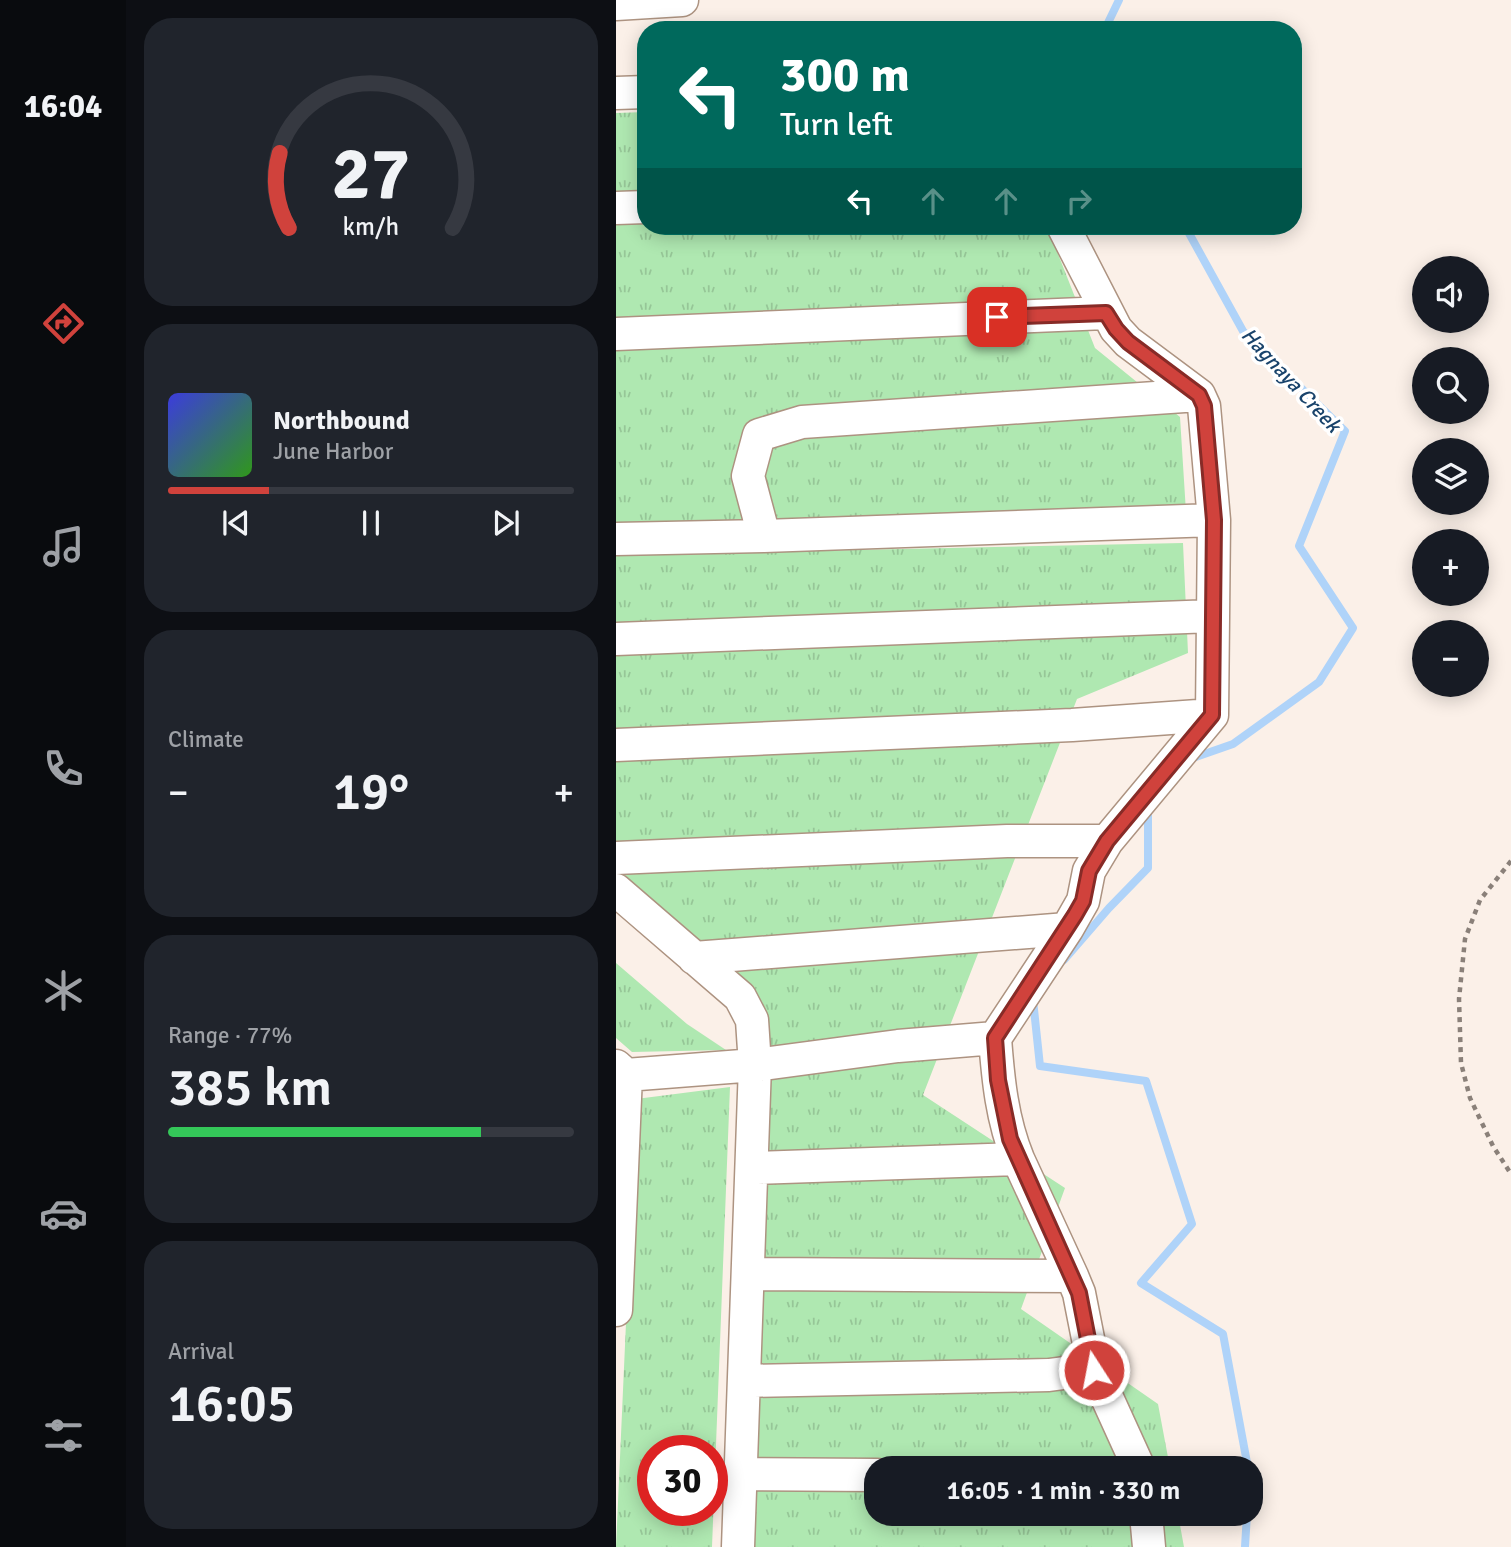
<!DOCTYPE html>
<meta charset="utf-8">
<style>
:root{--surface:#171b24;--page:#20242c;--text:#f1f3f6;--muted:#9ea1a6;--line:#363941;--accent:#d0423c}
body{margin:0;font-family:Signika,sans-serif;background:var(--page);color:var(--text);height:100vh;display:flex;flex-direction:column;font-size:26px;white-space:nowrap}
*{box-sizing:border-box;margin:0}
p{font-size:23px;color:var(--muted)}
.icon{flex:none;width:38px;height:38px;fill:none;stroke:currentColor;stroke-width:2;stroke-linecap:round;stroke-linejoin:round}
.map{position:relative;flex:1;overflow:hidden}
.side{display:flex;flex-direction:column;gap:18px;padding:18px;background:#0d0f14;width:490px}
.side>*{flex:none}
.banner{position:absolute;left:21px;top:21px;width:665px;height:214px;border-radius:28px;box-shadow:0 4px 18px #0003;background:#00695c;color:#fff;overflow:hidden}
.fabs{position:absolute;left:796px;top:256px;display:grid;gap:14px}
.fabs a{display:grid;place-items:center;width:77px;height:77px;border-radius:50%;background:var(--surface);box-shadow:0 4px 18px #0003;font-size:35px}
.speed{position:absolute;left:21px;top:1435px;display:flex;gap:14px;font-size:35px;font-weight:700;text-align:center}
.speed>*{display:grid;place-content:center;width:91px;height:91px;border-radius:50%;background:var(--surface);box-shadow:0 4px 18px #0003;line-height:1}
.speed .limit{border:10px solid #d22;background:#fff;color:#111}
.pin{position:absolute;display:grid;place-items:center;width:60px;height:60px;color:#fff;margin:-30px;border-radius:14px;box-shadow:0 4px 10px #0006}
.me{position:absolute;width:77px;margin:-38px;rotate:349deg;stroke-linejoin:round;filter:drop-shadow(0 0 5px #0008)}
.turn{display:flex;align-items:center;gap:24px;height:147px;padding:0 28px;font-size:32px}
.turn .icon{width:91px;height:91px;stroke-width:2.5}
.turn b{display:block;font-size:49px;line-height:60px}
.lanes{display:flex;align-items:center;height:66px;padding:0 28px;background:#0003;justify-content:center;gap:35px;direction:ltr}
.lanes .off{opacity:.35}
.big{font-size:52px;font-weight:600;line-height:1.1}
.side .tile{flex:1;display:flex;flex-direction:column;justify-content:center;gap:10px;min-width:0;padding:0 24px;border-radius:28px;background:var(--page)}
.side .dial{align-items:center;gap:0}
.dial svg{height:182px;overflow:visible;fill:none;stroke:var(--line);stroke-width:7;stroke-linecap:round;text-anchor:middle}
.dial text{fill:var(--text);stroke:none}
.song{display:flex;align-items:center;gap:21px}
.cover{width:84px;height:84px;border-radius:10px;background:linear-gradient(135deg,hsl(240 70% 55%),hsl(110 70% 35%))}
.played{height:7px;border-radius:4px;background:linear-gradient(90deg,var(--accent) 25%,var(--line) 25%)}
.keys{display:flex;justify-content:space-around;direction:ltr}
.heat{display:flex;justify-content:space-between;align-items:center;font-size:38px;direction:ltr}
.charge{height:10px;border-radius:5px;background:linear-gradient(90deg,#34c759 77%,var(--line) 0)}
.trip{position:absolute;left:248px;top:1456px;width:399px;height:70px;border-radius:28px;background:var(--surface);box-shadow:0 4px 18px #0003;font-weight:600;line-height:70px;text-align:center}
main{display:flex;flex:1;min-height:0}
.tabs{display:flex;flex-direction:column;width:126px;justify-content:space-around;align-items:center;background:#090b0e;color:var(--muted)}
.tabs .icon{width:49px;height:49px}
.tabs .current{color:var(--accent)}
.tabs b{font-size:32px;color:var(--text)}
.map>svg:first-child{display:block}
.grass{fill:url(#grass-tufts);fill-rule:evenodd}
.lines{fill:none;stroke-linecap:round;stroke-linejoin:round}
.stream{stroke:#afd3f9;stroke-width:8}
.minor-casing{stroke:#ad9381;stroke-width:35}
.path{stroke:#8a8079;stroke-width:4.5;stroke-dasharray:5 5;stroke-linecap:butt}
.minor{stroke:#fff;stroke-width:32}
.route-casing{stroke:#872b27;stroke-width:18}
.route{stroke:#d0423c;stroke-width:12}
.labels{text-anchor:middle;stroke-width:7;stroke-linejoin:round;paint-order:stroke}
.water-label{font-size:21px;font-style:italic;fill:#19436b;stroke:#fff}
</style>
<main>
<nav class="tabs">
<b>16:04</b>
<svg class="icon current" aria-label="directions" viewBox="0 0 24 24"><path d="M12 3l9 9-9 9-9-9zM9 14v-3h6M13 9l2 2-2 2"/></svg>
<svg class="icon" aria-label="music" viewBox="0 0 24 24"><path d="M9 18V5l10-2v13"/><circle cx="6" cy="18" r="3"/><circle cx="16" cy="16" r="3"/></svg>
<svg class="icon" aria-label="phone" viewBox="0 0 24 24"><path d="M5 4h4l2 5-3 2q2 4 5 5l2-3 5 2v4C11 20 4 13 5 4z"/></svg>
<svg class="icon" aria-label="climate" viewBox="0 0 24 24"><path d="M12 3v18M4 7l16 10M4 17L20 7"/></svg>
<svg class="icon" aria-label="car" viewBox="0 0 24 24"><path d="M5 17H2v-5l4-1 3-4h7l3 4 3 1v5h-3M9 17h6M6 11h13"/><circle cx="7" cy="17" r="2"/><circle cx="17" cy="17" r="2"/></svg>
<svg class="icon" aria-label="filters" viewBox="0 0 24 24"><path d="M4 7h16M4 17h16"/><circle cx="9" cy="7" r="2"/><circle cx="15" cy="17" r="2"/></svg>
</nav>
<section class="side">
<div class="tile dial"><svg viewBox="0 0 100 80">
<path d="M14 69A42 42 0 1 1 86 69"/>
<path d="M14 69A42 42 0 0 1 10 36" stroke="#d0423c"/>
<text x="50" y="56" font-size="32" font-weight="700">27</text>
<text x="50" y="72" font-size="11">km/h</text>
</svg></div>
<div class="tile">
<div class="song"><i class="cover"></i><div><b>Northbound</b><p>June Harbor</p></div></div>
<div class="played"></div>
<div class="keys"><svg class="icon" aria-label="previous" viewBox="0 0 24 24"><path d="M18 5L8 12l10 7zM5 5v14"/></svg><svg class="icon" aria-label="pause" viewBox="0 0 24 24"><path d="M8 5v14M16 5v14"/></svg><svg class="icon" aria-label="next" viewBox="0 0 24 24"><path d="M6 5l10 7-10 7zM19 5v14"/></svg></div>
</div>
<div class="tile"><p>Climate</p>
<div class="heat"><a>−</a><b class="big">19°</b><a>+</a></div>
</div>
<div class="tile"><p>Range · 77%</p><b class="big">385 km</b><div class="charge"></div></div>
<div class="tile"><p>Arrival</p><b class="big">16:05</b></div>
</section>
<div class="map">
<svg width="895" height="1547" viewBox="0 0 895 1547">
<defs>
<pattern id="grass-tufts" width="24" height="20" patternUnits="userSpaceOnUse" patternTransform="scale(1.75)"><rect width="24" height="20" fill="#afe8b1"/><path d="M3 7l-1-3M5 7V3M7 7l1-3M15 17l-1-3M17 17v-4M19 17l1-3" fill="none" stroke="#96c697"/></pattern>
</defs>
<rect width="100%" height="100%" fill="#fbf0e8"/>
<path class="grass" d="M30,112V226H431L479,348L564,417L570,512L0,525V113Z
M567,543L572,653L461,699L307,1095L449,1188L405,1309L542,1404L554,1468H261V1514H562L568,1547H136L154,1031L0,893V555Z
M0,963L71,1024L110,1050L16,1052L0,1038Z
M114,1087L96,1547H0L20,1099ZM37,1451H96V1510H37Z"/>
<g class="lines">
<path class="stream" d="M492,30L490,27L503,0
M569,226L627,331L729,431L683,546L737,628L703,682L617,744L574,759
M448,960L493,908L532,868V806
M417,1000L424,1066L530,1081L576,1224L525,1283L607,1334L632,1468
M629,1547L631,1514"/>
<g class="minor-casing">
<path id="minor" d="M0,4L66,0
M0,93L30,92
M0,208L30,207
M447,226L500,329L512,342L583,395L588,406L598,520L596,715L491,841
M0,334L490,313
M148,536L132,476L143,435L186,422L583,395
M0,539L148,536L598,520
M0,639L597,616
M0,745L456,725L596,715
M0,858L391,841H491L473,871L467,901L451,929L78,958
M0,890L124,997L136,1020L139,1065L122,1547
M379,1038L451,929
M0,1066L10,1075L0,1310
M10,1075L139,1065L282,1046L379,1038C382,1079 386,1120 402,1159L136,1168
M402,1159L456,1276
M478,1369L523,1468
M128,1381L433,1375L478,1369L463,1293L456,1276L132,1274
M125,1474L261,1475
M530,1514L533,1547"/>
</g>
<path class="path" d="M895,861L864,900L849,939L843,999L845,1063L854,1098L877,1146L895,1174"/>
<use href="#minor" class="minor"/>
</g>
<g class="lines">
<g class="route-casing">
<path id="route" d="M381,317L490,313L500,329L512,342L583,395L588,406L598,520L596,715L491,841L473,871L467,901L459,915L379,1038L382,1080L394,1139L463,1293L478,1370"/>
</g>
<use href="#route" class="route"/>
</g>
<g class="labels">
<g class="water-label">
<text transform="translate(675 380) rotate(47)" y="7">Hagnaya Creek</text>
</g>
</g>
</svg>
<div class="fabs">
<a><svg class="icon" aria-label="sound" viewBox="0 0 24 24"><path d="M4 9h4l5-4v14l-5-4H4zM17 9q2 3 0 6"/></svg></a>
<a><svg class="icon" aria-label="search" viewBox="0 0 24 24"><circle cx="10" cy="10" r="6"/><path d="M15 15l6 6"/></svg></a>
<a><svg class="icon" aria-label="layers" viewBox="0 0 24 24"><path d="M12 4l9 5-9 5-9-5zM3 14l9 5 9-5"/></svg></a>
<a>+</a>
<a>−</a>
</div>
<div class="speed"><div class="limit">30</div></div>
<div class="pin" style="left:381px;top:317px;background:#d93025"><svg class="icon" aria-label="arrive" viewBox="0 0 24 24"><path d="M6 21V4h12l-3 4 3 4H6"/></svg></div>
<svg class="me" style="left:478px;top:1370px" viewBox="-20 -20 40 40"><circle r="17" fill="#d0423c" stroke="#fff" stroke-width="3"/><path d="M0-11L8 9 0 5-8 9z" fill="#fff"/></svg>
<div class="trip">16:05 · 1 min · 330 m</div>
<div class="banner">
<div class="turn"><svg class="icon" aria-label="left" viewBox="0 0 24 24"><path d="M17 20v-9H6M10 6l-5 5 5 5"/></svg><div><b>300 m</b>Turn left</div></div>
<div class="lanes"><svg class="icon" aria-label="left" viewBox="0 0 24 24"><path d="M17 20v-9H6M10 6l-5 5 5 5"/></svg><svg class="icon off" aria-label="ahead" viewBox="0 0 24 24"><path d="M12 20V5M6 11l6-6 6 6"/></svg><svg class="icon off" aria-label="ahead" viewBox="0 0 24 24"><path d="M12 20V5M6 11l6-6 6 6"/></svg><svg class="icon off" aria-label="right" viewBox="0 0 24 24"><path d="M7 20v-9h11M14 6l5 5-5 5"/></svg></div>
</div>
</div>
</main>
